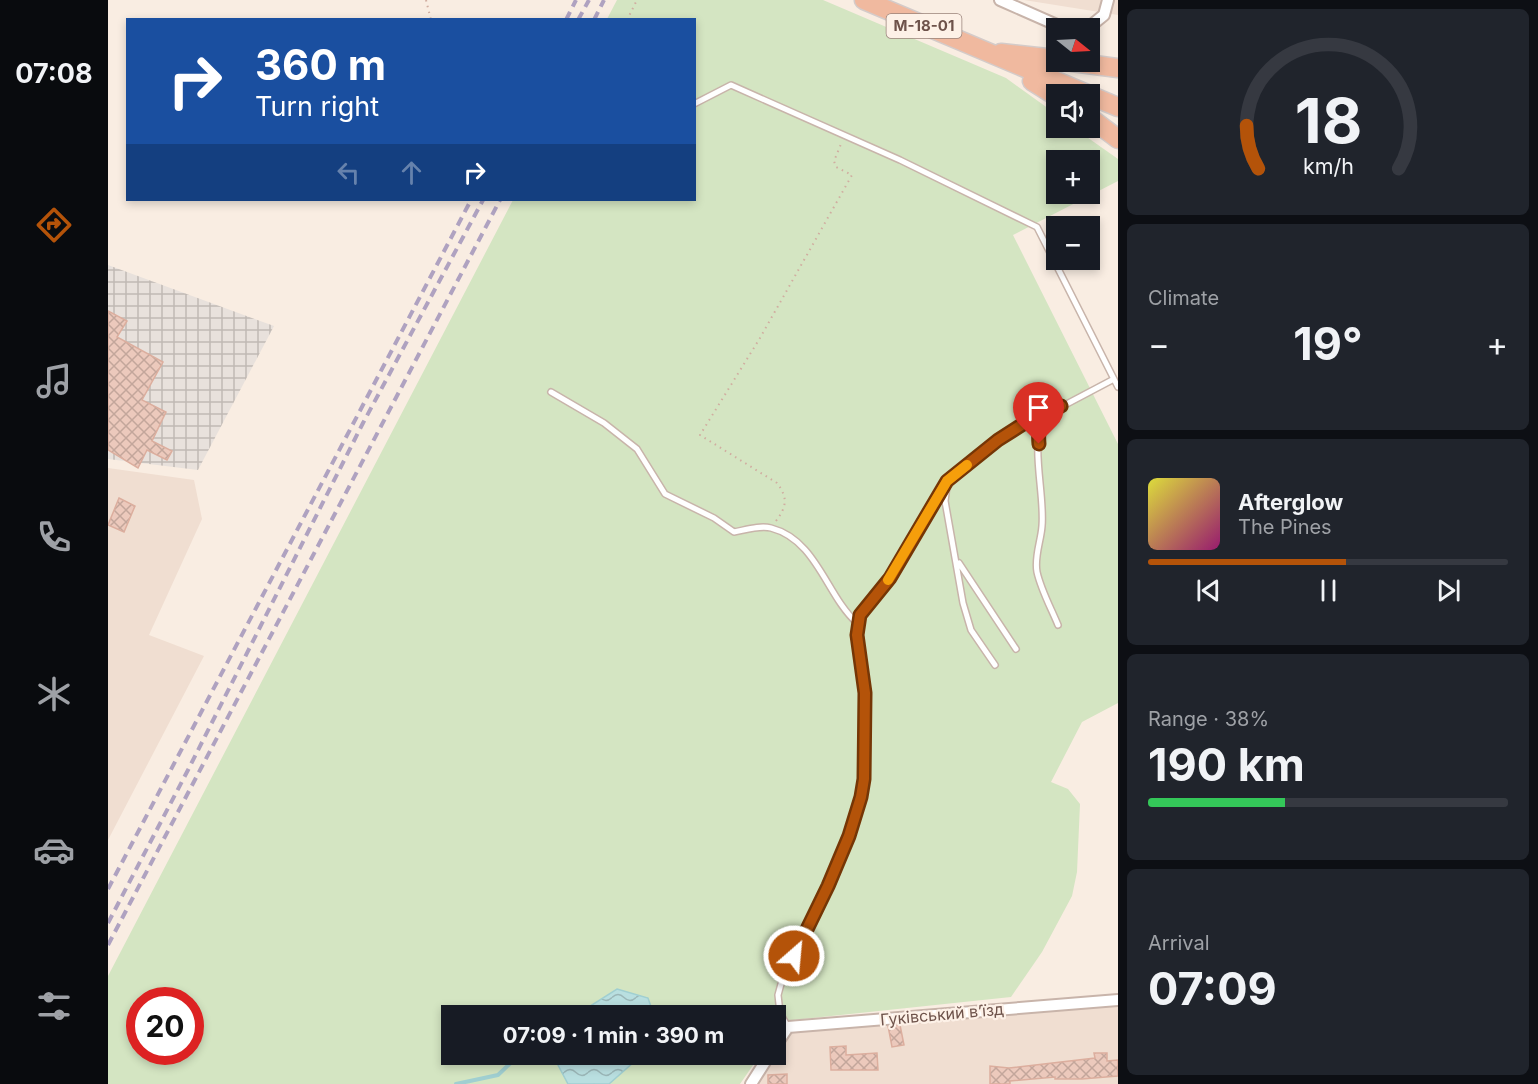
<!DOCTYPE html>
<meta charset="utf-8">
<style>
:root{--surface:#171b24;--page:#20242c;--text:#f1f3f6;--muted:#9ea1a6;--line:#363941;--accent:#b45309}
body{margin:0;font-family:Inter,sans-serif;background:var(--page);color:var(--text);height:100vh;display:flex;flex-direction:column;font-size:22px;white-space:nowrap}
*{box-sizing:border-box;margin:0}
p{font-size:20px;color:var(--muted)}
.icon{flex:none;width:33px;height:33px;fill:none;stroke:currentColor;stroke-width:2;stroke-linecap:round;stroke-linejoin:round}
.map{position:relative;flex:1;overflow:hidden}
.details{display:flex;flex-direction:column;gap:9px;padding:9px;background:#0d0f14;width:420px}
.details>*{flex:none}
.hud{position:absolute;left:18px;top:18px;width:570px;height:183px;border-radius:0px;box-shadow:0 3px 9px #0003;background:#1a4fa0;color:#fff;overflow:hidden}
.needle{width:39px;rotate:108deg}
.fabs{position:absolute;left:938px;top:18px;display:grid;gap:12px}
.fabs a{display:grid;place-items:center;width:54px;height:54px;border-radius:0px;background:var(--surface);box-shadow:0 3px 9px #0003;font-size:30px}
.speed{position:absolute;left:18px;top:987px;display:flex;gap:12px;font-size:30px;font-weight:700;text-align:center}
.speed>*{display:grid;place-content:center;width:78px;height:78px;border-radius:50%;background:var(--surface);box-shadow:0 3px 9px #0003;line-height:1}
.speed .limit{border:9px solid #d22;background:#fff;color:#111}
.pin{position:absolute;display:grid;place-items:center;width:51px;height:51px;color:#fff;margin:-62px -26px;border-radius:50% 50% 50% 0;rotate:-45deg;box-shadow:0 0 6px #0007}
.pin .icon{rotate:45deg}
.me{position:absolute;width:66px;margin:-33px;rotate:27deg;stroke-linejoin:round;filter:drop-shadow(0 0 4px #0008)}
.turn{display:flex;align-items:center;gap:21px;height:126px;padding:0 30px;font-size:27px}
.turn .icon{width:78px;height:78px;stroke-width:2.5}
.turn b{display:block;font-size:42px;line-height:51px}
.lanes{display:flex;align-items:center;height:57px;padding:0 30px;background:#0003;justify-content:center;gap:30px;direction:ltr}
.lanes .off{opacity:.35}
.big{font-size:45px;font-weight:700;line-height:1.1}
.details .tile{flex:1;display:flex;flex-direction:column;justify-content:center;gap:9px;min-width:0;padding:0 21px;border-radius:9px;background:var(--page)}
.details .dial{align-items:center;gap:0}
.dial svg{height:156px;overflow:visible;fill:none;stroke:var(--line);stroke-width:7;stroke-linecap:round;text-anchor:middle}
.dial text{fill:var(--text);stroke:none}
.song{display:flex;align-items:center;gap:18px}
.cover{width:72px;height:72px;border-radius:9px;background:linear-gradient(135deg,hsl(60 70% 55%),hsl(320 70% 35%))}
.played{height:6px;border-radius:3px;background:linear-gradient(90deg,var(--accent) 55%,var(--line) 55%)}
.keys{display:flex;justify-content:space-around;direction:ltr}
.heat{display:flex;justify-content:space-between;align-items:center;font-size:33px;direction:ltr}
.charge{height:9px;border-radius:4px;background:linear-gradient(90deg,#34c759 38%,var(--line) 0)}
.trip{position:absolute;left:333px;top:1005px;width:345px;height:60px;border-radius:0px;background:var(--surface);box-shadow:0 3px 9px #0003;font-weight:700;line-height:60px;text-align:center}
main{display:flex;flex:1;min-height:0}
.tab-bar{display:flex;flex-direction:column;width:108px;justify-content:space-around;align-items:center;background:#090b0e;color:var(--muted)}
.tab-bar .icon{width:42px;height:42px}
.tab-bar .on{color:var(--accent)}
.tab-bar b{font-size:27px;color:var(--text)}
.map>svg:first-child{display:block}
.residential{fill:#f0ded1}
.industrial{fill:url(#industrial-grid)}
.garden{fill:#d4e5c2;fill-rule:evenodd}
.water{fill:url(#water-waves);stroke:#a0cfd1;stroke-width:1.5}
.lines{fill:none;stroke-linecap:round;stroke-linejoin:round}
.stream{stroke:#a0cfd1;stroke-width:4}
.building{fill:url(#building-cross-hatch);stroke:#dcae9e;stroke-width:1.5}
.service-casing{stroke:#c8b4aa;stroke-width:8}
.minor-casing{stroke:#c8b4aa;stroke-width:14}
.trunk-casing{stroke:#d4cbc9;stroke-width:21}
.path{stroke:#d0ada0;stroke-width:2;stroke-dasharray:1.5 4.5;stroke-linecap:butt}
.service{stroke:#fff;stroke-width:5}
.minor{stroke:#fff;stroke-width:10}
.trunk{stroke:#f0b99f;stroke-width:18}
.rail{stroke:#afa2c0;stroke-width:4;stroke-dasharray:9 6;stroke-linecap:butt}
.route-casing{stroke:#753606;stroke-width:15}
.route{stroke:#b45309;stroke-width:10}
.slow{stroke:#f59e0b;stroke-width:10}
.labels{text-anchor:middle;stroke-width:4.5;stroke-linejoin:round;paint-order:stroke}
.shield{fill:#fdf1e7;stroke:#99827a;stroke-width:1.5}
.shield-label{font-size:15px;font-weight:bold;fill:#6e534b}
.street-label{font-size:16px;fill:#6e534b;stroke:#fdf1e7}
</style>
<main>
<nav class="tab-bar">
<b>07:08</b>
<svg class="icon on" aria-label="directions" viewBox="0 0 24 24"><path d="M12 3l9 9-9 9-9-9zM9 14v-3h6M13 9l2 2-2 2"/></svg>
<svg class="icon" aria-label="music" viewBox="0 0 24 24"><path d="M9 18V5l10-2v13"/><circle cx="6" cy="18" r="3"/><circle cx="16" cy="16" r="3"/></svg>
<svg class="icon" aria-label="phone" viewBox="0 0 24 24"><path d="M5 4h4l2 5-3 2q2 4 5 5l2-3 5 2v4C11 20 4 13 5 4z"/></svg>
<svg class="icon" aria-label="climate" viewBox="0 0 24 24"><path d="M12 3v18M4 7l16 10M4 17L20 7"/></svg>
<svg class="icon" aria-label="car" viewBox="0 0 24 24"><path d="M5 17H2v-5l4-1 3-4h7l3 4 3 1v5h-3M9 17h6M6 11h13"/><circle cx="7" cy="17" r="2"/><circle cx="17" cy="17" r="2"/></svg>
<svg class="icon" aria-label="filters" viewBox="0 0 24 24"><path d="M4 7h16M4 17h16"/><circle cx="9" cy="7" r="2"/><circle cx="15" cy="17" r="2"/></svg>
</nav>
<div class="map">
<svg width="1010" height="1084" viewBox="0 0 1010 1084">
<defs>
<pattern id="industrial-grid" width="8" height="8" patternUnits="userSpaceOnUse" patternTransform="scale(1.5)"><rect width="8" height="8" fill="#e8e1dc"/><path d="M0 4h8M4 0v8" fill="none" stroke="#c0b9b4"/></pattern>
<pattern id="water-waves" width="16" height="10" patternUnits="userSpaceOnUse" patternTransform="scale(1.5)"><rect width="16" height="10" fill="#b9dfe0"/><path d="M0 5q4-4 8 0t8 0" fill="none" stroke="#9bb7b8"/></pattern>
<pattern id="building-cross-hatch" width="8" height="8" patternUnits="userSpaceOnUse" patternTransform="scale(1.5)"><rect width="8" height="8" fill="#ecc9bc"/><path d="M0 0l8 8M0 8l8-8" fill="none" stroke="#c3a69b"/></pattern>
</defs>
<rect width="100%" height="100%" fill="#f9ede2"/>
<path class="residential" d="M916,0H1010V15Z
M0,468L86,480L94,519L41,635L96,656L0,840Z
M1010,995V1084H638L658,1055L668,1054V1041L679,1024Z"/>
<path class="industrial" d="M0,265L166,326L90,470L0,459Z"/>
<path class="garden" d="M509,0H715L898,78L948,114V128H966L1010,159V181L905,235L1010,444V703L974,722L943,782L960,789L972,804L969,872L964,896L934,952L903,997L676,1021L668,1033V1016H344V1054L652,1055L632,1084H0V976L405,200H586V20L499,19ZM948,160H981V194H948ZM32,1000H82V1052H32Z"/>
<path class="water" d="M509,989L540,998L546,1015H468Z
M450,1055V1054L530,1055L527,1061L501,1084H460L450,1065Z"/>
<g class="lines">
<path class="stream" d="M348,1084L390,1075L410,1056L416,1054"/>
</g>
<path class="building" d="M0,311L19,321L9,337L55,362L34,400L58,412L44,441L64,451L59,460L39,450L30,468L0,450Z
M11,498L27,506L16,532L0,525Z
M792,1025L796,1045L784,1047L780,1026Z
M738,1046V1055L769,1053L770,1070H723L722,1047Z
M986,1053H999V1061L1010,1060V1076L974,1079H947V1077L902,1081V1084H882V1066L901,1068L987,1058Z
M679,1074V1084H660V1075Z"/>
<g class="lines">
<g class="service-casing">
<path id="service" d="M586,104L623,85L792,160L929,227L1010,387
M443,392L496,423L529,449L557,494L606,518L626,532C637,530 652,525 663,528C709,540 718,595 749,623
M946,410L937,415C921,441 937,494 934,526C933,541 926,557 929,572C933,590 943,608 950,625
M839,486L837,501L855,603L863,630L887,665
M851,563L908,649
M680,1027L672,1013L670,995L676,973L720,886L741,836L752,797L756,779L757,693L749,635L752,615L782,578L839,481L890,439L937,410L953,407L1006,379"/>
</g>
<g class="minor-casing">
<path id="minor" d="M892,0L951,26L980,28L996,15L1000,0
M668,1045L680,1027L1010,1000
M643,1084L662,1054"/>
</g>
<g class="trunk-casing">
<path id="trunk" d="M756,0L979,94
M893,53L948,59
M964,62L1010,68
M924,81L948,96
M981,95L1010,107
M981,117L1010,139"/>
</g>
<path class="path" d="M318,0L323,20
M519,20L529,0
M668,521C679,506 680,498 669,483L592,435L652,338L744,175L728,167L726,161L733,144"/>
<use href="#service" class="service"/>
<use href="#minor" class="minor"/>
<use href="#trunk" class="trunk"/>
<path class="rail" d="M458,20L468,0
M470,20L481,0
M486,20L496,0
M0,889L363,200
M0,923L80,770L255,423L375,200
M0,945L392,200"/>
</g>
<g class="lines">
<g class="route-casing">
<path id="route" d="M686,956L720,886L741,836L753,797L756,779L757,693L749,635L752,615L782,578L839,481L890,440L937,410L953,406C935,416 929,423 931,444"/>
</g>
<use href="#route" class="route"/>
<path class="slow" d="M780,580L839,481L859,465"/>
</g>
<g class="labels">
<rect class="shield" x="778.5" y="14" width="75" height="24" rx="4.5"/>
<g class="shield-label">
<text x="816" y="31">М-18-01</text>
</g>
<g class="street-label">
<text transform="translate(834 1014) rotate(-5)" y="6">Гуківський в’їзд</text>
</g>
</g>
</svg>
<div class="fabs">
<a><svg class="needle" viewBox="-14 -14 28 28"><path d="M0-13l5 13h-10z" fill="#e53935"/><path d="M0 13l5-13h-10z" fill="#9ea1a6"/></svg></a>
<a><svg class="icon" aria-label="sound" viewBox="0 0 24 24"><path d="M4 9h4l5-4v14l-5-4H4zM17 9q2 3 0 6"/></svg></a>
<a>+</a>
<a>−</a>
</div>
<div class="speed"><div class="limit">20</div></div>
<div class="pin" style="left:931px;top:444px;background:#d93025"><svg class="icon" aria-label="arrive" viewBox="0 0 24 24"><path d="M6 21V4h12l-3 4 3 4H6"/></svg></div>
<svg class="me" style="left:686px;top:956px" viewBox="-20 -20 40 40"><circle r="17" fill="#b45309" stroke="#fff" stroke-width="3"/><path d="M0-11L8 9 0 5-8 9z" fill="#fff"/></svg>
<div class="trip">07:09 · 1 min · 390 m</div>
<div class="hud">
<div class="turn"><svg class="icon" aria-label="right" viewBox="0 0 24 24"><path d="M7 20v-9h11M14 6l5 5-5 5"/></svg><div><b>360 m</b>Turn right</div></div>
<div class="lanes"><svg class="icon off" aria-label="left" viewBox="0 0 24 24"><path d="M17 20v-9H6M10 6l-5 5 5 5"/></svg><svg class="icon off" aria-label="ahead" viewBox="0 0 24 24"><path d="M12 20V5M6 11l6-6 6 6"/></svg><svg class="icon" aria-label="right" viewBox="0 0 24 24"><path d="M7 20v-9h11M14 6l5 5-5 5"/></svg></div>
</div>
</div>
<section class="details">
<div class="tile dial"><svg viewBox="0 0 100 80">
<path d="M14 69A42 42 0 1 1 86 69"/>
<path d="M14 69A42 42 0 0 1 8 47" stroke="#b45309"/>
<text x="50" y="56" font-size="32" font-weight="700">18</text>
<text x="50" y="72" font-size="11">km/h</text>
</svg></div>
<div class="tile"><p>Climate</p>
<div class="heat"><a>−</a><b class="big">19°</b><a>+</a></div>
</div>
<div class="tile">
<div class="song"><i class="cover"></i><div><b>Afterglow</b><p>The Pines</p></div></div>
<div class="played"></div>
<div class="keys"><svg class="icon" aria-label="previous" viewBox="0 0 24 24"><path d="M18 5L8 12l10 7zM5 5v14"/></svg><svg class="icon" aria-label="pause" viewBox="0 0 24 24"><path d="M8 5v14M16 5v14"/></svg><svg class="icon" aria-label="next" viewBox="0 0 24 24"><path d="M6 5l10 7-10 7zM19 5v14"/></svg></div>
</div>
<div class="tile"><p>Range · 38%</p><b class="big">190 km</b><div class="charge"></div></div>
<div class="tile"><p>Arrival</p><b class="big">07:09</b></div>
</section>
</main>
